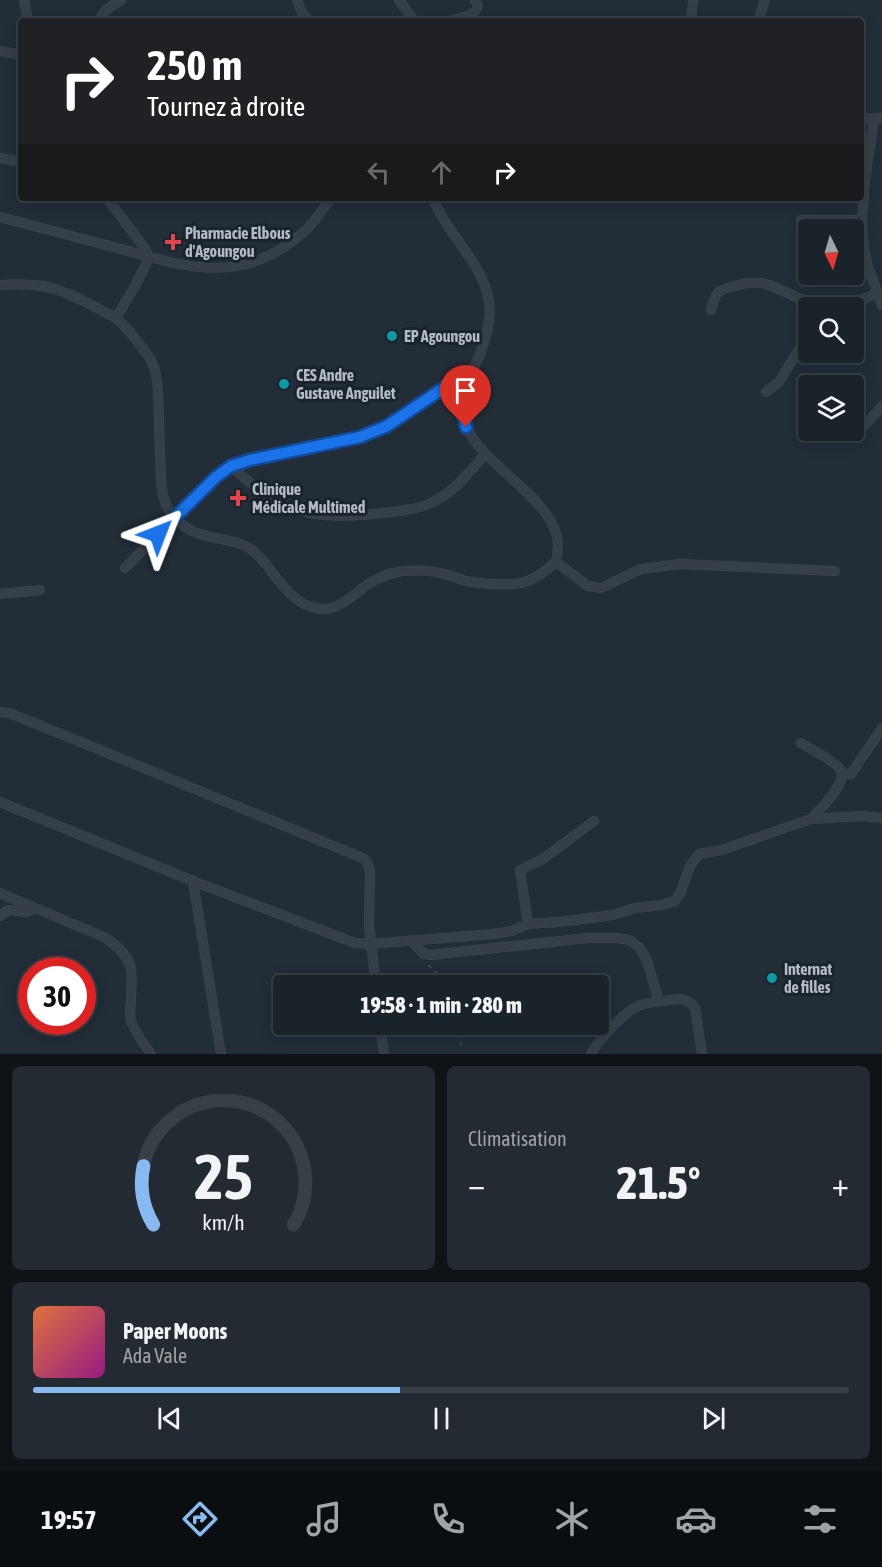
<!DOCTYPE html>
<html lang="fr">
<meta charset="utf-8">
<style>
:root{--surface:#1a222a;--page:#232a32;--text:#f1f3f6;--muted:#9fa4a8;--line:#383f47;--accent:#89b9f1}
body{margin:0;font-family:"Asap Condensed",sans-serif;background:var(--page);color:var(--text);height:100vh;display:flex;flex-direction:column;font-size:22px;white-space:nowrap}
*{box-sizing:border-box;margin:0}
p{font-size:20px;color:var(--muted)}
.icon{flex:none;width:33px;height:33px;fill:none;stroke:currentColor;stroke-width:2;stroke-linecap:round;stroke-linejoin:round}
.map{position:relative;height:1054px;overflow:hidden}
.drawer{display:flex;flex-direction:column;gap:12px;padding:12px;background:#0e1317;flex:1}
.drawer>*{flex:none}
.banner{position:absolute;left:18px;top:18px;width:846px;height:183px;border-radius:6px;box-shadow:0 3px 15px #0003,0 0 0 2px var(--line);background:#202124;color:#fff;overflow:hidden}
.needle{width:39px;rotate:175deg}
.fabs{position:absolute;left:798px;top:219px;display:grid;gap:12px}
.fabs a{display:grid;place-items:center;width:66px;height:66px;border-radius:6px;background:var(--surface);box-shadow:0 3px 15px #0003,0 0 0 2px var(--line);font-size:30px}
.speed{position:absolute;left:18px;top:957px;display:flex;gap:12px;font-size:30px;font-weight:700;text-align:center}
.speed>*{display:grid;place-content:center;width:78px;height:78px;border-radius:50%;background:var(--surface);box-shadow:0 3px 15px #0003,0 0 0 2px var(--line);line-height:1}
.speed .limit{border:9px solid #d22;background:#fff;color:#111}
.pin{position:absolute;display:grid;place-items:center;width:51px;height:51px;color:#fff;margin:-62px -26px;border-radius:50% 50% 50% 0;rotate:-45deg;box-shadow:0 0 6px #0007}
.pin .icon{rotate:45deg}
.me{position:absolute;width:66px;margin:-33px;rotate:45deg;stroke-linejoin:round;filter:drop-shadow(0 0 4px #0008)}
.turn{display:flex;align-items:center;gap:21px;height:126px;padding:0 30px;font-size:27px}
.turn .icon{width:78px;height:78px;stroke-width:2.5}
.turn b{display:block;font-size:42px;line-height:51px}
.lanes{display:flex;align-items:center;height:57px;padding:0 30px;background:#0003;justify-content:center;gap:30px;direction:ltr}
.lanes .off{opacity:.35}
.big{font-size:45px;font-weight:800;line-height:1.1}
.drawer .card{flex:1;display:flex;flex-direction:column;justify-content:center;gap:9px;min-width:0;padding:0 21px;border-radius:9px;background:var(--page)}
.drawer .dial{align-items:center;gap:0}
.dial svg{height:156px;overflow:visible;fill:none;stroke:var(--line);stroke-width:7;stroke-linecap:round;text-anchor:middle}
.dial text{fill:var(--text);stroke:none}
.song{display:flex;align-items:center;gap:18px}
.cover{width:72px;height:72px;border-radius:9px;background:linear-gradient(135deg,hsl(20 70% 55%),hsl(310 70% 35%))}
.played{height:6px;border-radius:3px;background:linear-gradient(90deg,var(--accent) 45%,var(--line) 45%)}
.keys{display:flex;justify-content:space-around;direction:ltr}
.heat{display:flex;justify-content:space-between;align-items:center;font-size:33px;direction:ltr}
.drawer .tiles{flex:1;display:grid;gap:12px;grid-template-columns:1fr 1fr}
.card:last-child{grid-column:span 2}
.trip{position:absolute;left:273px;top:975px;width:336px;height:60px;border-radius:6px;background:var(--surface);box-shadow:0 3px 15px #0003,0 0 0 2px var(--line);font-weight:800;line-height:60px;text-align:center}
.tab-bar{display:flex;height:96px;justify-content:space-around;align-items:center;background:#0a0e11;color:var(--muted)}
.tab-bar .icon{width:42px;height:42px}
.tab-bar .active{color:var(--accent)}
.tab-bar b{font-size:27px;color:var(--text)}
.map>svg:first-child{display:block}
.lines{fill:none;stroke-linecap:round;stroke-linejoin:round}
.minor-casing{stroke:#3f4852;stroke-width:10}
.path{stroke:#3d5151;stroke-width:1.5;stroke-dasharray:4.5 4.5;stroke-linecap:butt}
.minor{stroke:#363f48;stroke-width:9}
.route-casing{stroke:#114b97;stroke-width:15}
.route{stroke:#1a73e8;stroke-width:10}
.health-dot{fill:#e0444e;stroke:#1b242d;stroke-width:2}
.culture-dot{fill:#0f9aa8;stroke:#1b242d;stroke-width:2}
.labels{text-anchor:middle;stroke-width:6;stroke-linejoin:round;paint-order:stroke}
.poi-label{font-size:16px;font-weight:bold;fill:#b1bac5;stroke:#1b242d;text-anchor:start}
</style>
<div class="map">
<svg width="882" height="1054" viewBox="0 0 882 1054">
<rect width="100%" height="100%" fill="#222d38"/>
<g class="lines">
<g class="minor-casing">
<path id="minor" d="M24,0L28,21
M297,0L302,13L309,21
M399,0L414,21
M98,21L106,10L121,0
M449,21C460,17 474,18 478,6L475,0
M691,21L693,0
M758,21L765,0
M0,51L21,55
M861,119L882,118
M0,158L21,162
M107,198L146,250L149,258L135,286L116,318L130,332L150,358L155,370L158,388L161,484C164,504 167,513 184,526C204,541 232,536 252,550C275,568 288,608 323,609C340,610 356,592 370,583C380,577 392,572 404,571C416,570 428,570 440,573C451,575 460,580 471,582C485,584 512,586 525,582C537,578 547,570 556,562C557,557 558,550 558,544C556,500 484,467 467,428C460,412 461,395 467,379C470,372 475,366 478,359C485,342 492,319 489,301C482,261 447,235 433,198
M0,217C41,228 83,239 125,250C184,267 237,283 291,242C297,237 304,233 309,227C317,218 324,208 331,198
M801,220H862L865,181L874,119
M862,220L864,248L868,267L882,305
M0,285C14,284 28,284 43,286C68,291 93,306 116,318
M839,308L854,303L877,293
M711,310C715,293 717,290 734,286C744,283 753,282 762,283C776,286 804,301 818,308
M766,392L779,382L808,334
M857,434L882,406
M231,466L250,460L359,437L387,426L445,387L467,379
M556,562L588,586L601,588L641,569L680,564L835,571
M125,568L216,477L231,466C281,514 314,521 382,513C399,511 419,510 435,501C455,491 471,470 485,454
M0,594L40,590
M0,712L10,713L363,858L367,862L370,871L369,925L376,986
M801,743C809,748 836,762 840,769C849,783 820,809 811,819
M842,774H851L882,728
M0,802L193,881L355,943L370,944L494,934L512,931L528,924L559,922L613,915L635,908L662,905L675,901L681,892L690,866L699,854L722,850L811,819L862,816L882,818
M193,881L221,1054
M0,893L104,937C132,956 133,964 131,997C131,1006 129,1013 131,1021C135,1033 144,1044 151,1054
M0,916L8,910L26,912L35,908
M528,924L520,870L543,859L594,821
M411,940L424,954L430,955L588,938H618L629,940L639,947L646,958L659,1001
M380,1024L384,1054
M591,1054C599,1040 623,1013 638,1006C647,1002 660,1001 670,1000C681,998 689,999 695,1008L702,1054"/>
</g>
<path class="path" d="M428,965L434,970L444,986
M458,1024L459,1037L462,1049"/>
<use href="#minor" class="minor"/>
</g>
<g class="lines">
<g class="route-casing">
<path id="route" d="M158,534L216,477L231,466L250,460L360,437L387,426L445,387L467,379C461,399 461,406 466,427"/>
</g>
<use href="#route" class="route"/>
</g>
<g class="health-dot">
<path d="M170 233h6v6h6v6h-6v6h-6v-6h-6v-6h6z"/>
<path d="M235 489h6v6h6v6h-6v6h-6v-6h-6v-6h6z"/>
</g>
<g class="culture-dot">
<circle cx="392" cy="336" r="6"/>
<circle cx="284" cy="384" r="6"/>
<circle cx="772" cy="978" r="6"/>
</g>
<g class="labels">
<g class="poi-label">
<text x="185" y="239">Pharmacie Elbous<tspan x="185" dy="18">d'Agoungou</tspan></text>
<text x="404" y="342">EP Agoungou</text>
<text x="296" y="381">CES Andre<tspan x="296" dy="18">Gustave Anguilet</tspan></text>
<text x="252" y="495">Clinique<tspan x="252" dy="18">Médicale Multimed</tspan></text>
<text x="784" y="975">Internat<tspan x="784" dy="18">de filles</tspan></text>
</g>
</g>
</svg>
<div class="fabs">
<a><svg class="needle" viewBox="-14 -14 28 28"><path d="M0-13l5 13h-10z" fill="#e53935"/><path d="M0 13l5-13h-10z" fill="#9fa4a8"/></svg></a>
<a><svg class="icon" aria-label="search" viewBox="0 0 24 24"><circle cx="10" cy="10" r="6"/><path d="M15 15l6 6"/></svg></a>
<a><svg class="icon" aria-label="layers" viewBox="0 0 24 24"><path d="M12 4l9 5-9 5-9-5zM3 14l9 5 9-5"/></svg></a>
</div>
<div class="speed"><div class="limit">30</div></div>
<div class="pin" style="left:466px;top:427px;background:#d93025"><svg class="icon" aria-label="arrive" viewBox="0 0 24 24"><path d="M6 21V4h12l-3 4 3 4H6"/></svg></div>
<svg class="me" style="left:158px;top:534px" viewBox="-20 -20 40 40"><path d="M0-17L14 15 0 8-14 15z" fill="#1a73e8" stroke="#fff" stroke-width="4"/></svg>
<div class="trip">19:58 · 1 min · 280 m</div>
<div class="banner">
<div class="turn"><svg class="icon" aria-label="right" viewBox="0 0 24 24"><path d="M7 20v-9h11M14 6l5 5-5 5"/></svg><div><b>250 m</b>Tournez à droite</div></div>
<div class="lanes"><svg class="icon off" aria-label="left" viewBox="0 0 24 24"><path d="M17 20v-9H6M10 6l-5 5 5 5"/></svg><svg class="icon off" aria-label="ahead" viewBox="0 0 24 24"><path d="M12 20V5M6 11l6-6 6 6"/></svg><svg class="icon" aria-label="right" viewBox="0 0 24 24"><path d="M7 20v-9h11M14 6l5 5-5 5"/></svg></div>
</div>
</div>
<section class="drawer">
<div class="tiles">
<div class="card dial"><svg viewBox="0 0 100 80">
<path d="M14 69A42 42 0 1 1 86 69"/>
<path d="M14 69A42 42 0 0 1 9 39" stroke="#89b9f1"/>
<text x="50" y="56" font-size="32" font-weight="700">25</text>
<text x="50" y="72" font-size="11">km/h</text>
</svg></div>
<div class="card"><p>Climatisation</p>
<div class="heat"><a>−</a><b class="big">21.5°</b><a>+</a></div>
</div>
<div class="card">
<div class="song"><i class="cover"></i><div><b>Paper Moons</b><p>Ada Vale</p></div></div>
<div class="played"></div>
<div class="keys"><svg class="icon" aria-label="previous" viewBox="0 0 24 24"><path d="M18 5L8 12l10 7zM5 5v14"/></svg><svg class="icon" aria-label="pause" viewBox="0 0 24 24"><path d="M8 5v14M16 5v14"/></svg><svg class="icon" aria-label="next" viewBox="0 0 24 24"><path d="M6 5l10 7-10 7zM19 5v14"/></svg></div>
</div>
</div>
</section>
<nav class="tab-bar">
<b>19:57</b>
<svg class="icon active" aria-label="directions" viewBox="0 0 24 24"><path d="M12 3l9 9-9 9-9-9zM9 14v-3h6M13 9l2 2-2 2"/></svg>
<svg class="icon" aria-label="music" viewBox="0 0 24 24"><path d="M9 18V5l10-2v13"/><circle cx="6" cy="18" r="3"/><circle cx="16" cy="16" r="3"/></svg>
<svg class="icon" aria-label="phone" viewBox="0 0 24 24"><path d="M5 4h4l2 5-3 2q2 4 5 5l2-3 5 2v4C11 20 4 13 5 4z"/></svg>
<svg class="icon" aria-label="climate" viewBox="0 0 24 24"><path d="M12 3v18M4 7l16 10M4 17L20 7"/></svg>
<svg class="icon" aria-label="car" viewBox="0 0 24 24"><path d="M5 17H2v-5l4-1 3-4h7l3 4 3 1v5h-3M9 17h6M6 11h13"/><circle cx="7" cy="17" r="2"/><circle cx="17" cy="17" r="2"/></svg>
<svg class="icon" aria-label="filters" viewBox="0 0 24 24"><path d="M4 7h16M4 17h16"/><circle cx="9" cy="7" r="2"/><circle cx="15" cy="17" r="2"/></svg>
</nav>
